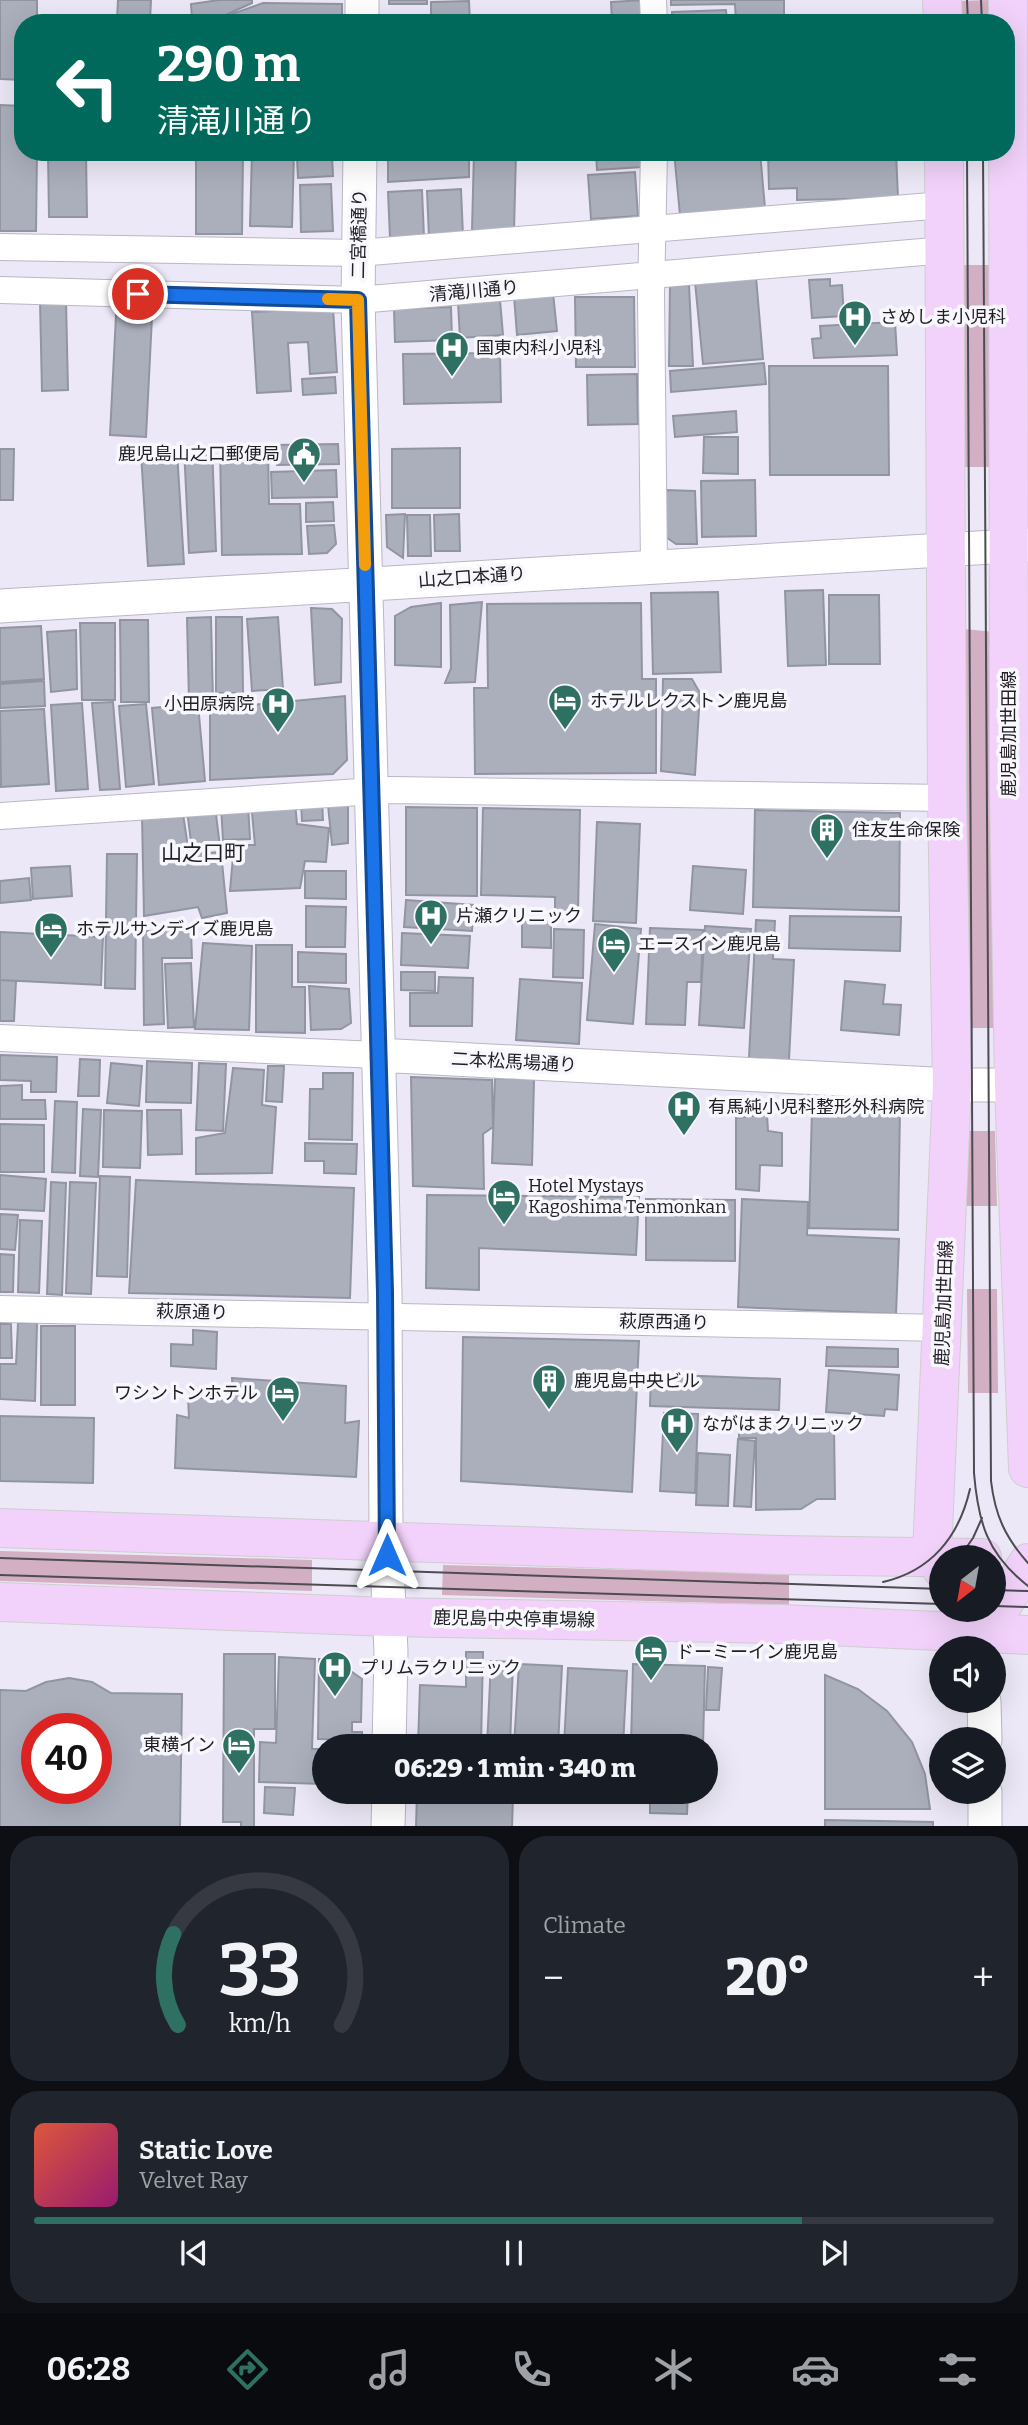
<!DOCTYPE html>
<meta charset="utf-8">
<style>
:root{--surface:#171b24;--page:#20242c;--text:#f1f3f6;--muted:#9ea1a6;--line:#363941;--accent:#2e7163}
body{margin:0;font-family:Bitter,"Noto Sans JP",serif;background:var(--page);color:var(--text);height:100vh;display:flex;flex-direction:column;font-size:26px;white-space:nowrap}
*{box-sizing:border-box;margin:0}
p{font-size:23px;color:var(--muted)}
.icon{flex:none;width:38px;height:38px;fill:none;stroke:currentColor;stroke-width:2;stroke-linecap:round;stroke-linejoin:round}
.map{position:relative;height:1826px;overflow:hidden}
.side{display:flex;flex-direction:column;gap:10px;padding:10px;background:#0d0f14;flex:1}
.side>*{flex:none}
.banner{position:absolute;left:14px;top:14px;width:1001px;height:147px;border-radius:28px;box-shadow:0 7px 28px #0002;background:#00695c;color:#fff;overflow:hidden}
.needle{width:46px;rotate:211deg}
.controls{position:absolute;left:929px;top:1545px;display:grid;gap:14px}
.controls a{display:grid;place-items:center;width:77px;height:77px;border-radius:50%;background:var(--surface);box-shadow:0 7px 28px #0002;font-size:35px}
.speed{position:absolute;left:21px;top:1713px;display:flex;gap:14px;font-size:35px;font-weight:700;text-align:center}
.speed>*{display:grid;place-content:center;width:91px;height:91px;border-radius:50%;background:var(--surface);box-shadow:0 7px 28px #0002;line-height:1}
.speed .limit{border:10px solid #d22;background:#fff;color:#111}
.pin{position:absolute;display:grid;place-items:center;width:60px;height:60px;color:#fff;margin:-30px;border:4px solid #fff;border-radius:50%;box-shadow:0 2px 7px #0007}
.me{position:absolute;width:77px;margin:-38px;rotate:0deg;stroke-linejoin:round;filter:drop-shadow(0 0 5px #0008)}
.turn{display:flex;align-items:center;gap:24px;height:147px;padding:0 28px;font-size:32px}
.turn .icon{width:91px;height:91px;stroke-width:2.5}
.turn b{display:block;font-size:49px;line-height:60px}
.big{font-size:52px;font-weight:800;line-height:1.1}
.side .card{flex:1;display:flex;flex-direction:column;justify-content:center;gap:10px;min-width:0;padding:0 24px;border-radius:28px;background:var(--page)}
.side .dial{align-items:center;gap:0}
.dial svg{height:182px;overflow:visible;fill:none;stroke:var(--line);stroke-width:7;stroke-linecap:round;text-anchor:middle}
.dial text{fill:var(--text);stroke:none}
.song{display:flex;align-items:center;gap:21px}
.cover{width:84px;height:84px;border-radius:10px;background:linear-gradient(135deg,hsl(10 70% 55%),hsl(320 70% 35%))}
.played{height:7px;border-radius:4px;background:linear-gradient(90deg,var(--accent) 80%,var(--line) 80%)}
.keys{display:flex;justify-content:space-around;direction:ltr}
.heat{display:flex;justify-content:space-between;align-items:center;font-size:38px;direction:ltr}
.side .tiles{flex:1;display:grid;gap:10px;grid-template-columns:1fr 1fr}
.card:last-child{grid-column:span 2}
.trip{position:absolute;left:312px;top:1734px;width:406px;height:70px;border-radius:35px;background:var(--surface);box-shadow:0 7px 28px #0002;font-weight:800;line-height:70px;text-align:center}
.tabs{display:flex;height:112px;justify-content:space-around;align-items:center;background:#090b0e;color:var(--muted)}
.tabs .icon{width:49px;height:49px}
.tabs .selected{color:var(--accent)}
.tabs b{font-size:32px;color:var(--text)}
.map>svg:first-child{display:block}
.green{fill:#d2afc3}
.building{fill:#abafbc;stroke:#9195a2;stroke-width:2;fill-rule:evenodd}
.lines{fill:none;stroke-linecap:round;stroke-linejoin:round}
.minor-casing{stroke:#bab7c5;stroke-width:28}
.tertiary-casing{stroke:#bab7c5;stroke-width:35}
.primary-casing{stroke:#cececf;stroke-width:40}
.minor{stroke:#fff;stroke-width:26}
.tertiary{stroke:#fff;stroke-width:33}
.primary{stroke:#f2d2fa;stroke-width:38}
.tram{stroke:#4e4c53;stroke-width:2}
.route-casing{stroke:#114b97;stroke-width:18}
.route{stroke:#1a73e8;stroke-width:12}
.slow{stroke:#f59e0b;stroke-width:12}
.labels{text-anchor:middle;stroke-width:7;stroke-linejoin:round;paint-order:stroke}
.street-label{font-size:18px;fill:#212025;stroke:#f8f7fd}
.poi-label{font-size:18px;fill:#212025;stroke:#f8f7fd;text-anchor:start}
.quarter-label{font-size:21px;fill:#212025;stroke:#f8f7fd}
</style>
<div class="map">
<svg width="1028" height="1827" viewBox="0 0 1028 1827">
<rect width="100%" height="100%" fill="#ece8f7"/>
<path class="green" d="M989,0V23H959V1Z
M961,265H991L993,467H963Z
M964,629L994,632L995,1028H965Z
M965,1131H995L997,1206H967Z
M967,1289H997L998,1393H968Z
M0,1551L312,1560V1591L0,1581Z
M443,1565L789,1574V1605L442,1595Z"/>
<path class="building" d="M0,0H37V23H23V80L0,79Z
M118,0H151L150,21L117,20Z
M219,0H252V3L219,18L192,19L191,4Z
M389,0H427V4H389Z
M644,0L646,23H612L611,2Z
M671,0H784V23H736L735,4L671,5Z
M469,1L470,23H431V2Z
M263,3L342,4V23H207Z
M726,10L727,23H672V12Z
M0,105L23,106V152H37L36,231H0Z
M48,152H86L87,217H49Z
M196,152H243L242,234H196Z
M252,152H294L292,227L250,226Z
M388,152H469V177L388,182Z
M474,152H516L514,231L472,230Z
M596,152H641L642,167L597,170Z
M674,152H760L765,208L680,215Z
M768,152H896L898,198L797,200V188L769,189Z
M332,156L333,176L298,178L297,158Z
M635,172L638,216L591,219L588,175Z
M331,184L333,231L301,232L300,185Z
M461,189L463,236L429,237L427,191Z
M422,190L424,237L390,238L388,192Z
M756,277L763,359L703,364L695,282Z
M830,279V286L842,285L844,316L812,318L809,280Z
M689,285L693,366H669L670,286Z
M553,293L557,331L517,335L514,296Z
M575,297H634L635,367H576Z
M500,300L503,335L460,338L458,303Z
M40,301H66L68,390L42,391Z
M451,307L452,340L395,342L394,309Z
M333,308L337,372L310,374L308,342L288,343L291,391L257,393L252,312Z
M116,315L152,317L146,437L110,435Z
M895,322L897,355L814,358L812,339L821,338L820,326Z
M500,353L501,402L404,404L403,354Z
M764,363L766,384L671,392L670,371Z
M769,366H888L889,475H770Z
M637,374L638,424L588,425L587,375Z
M335,377L336,393L303,395L302,379Z
M736,411L737,432L675,437L673,416Z
M704,437H738V474L703,473Z
M338,444L339,464L277,465L276,445Z
M212,446L216,551L189,553L184,447Z
M220,447H268L269,504H300L302,554L222,555Z
M460,448V508H392V449Z
M0,449H14L13,500H0Z
M177,451L184,564L148,566L141,453Z
M336,470L337,497L272,498L271,472Z
M755,480L756,536L702,537L701,481Z
M665,490L695,491L697,544H676L666,537Z
M333,502L334,521L306,522V503Z
M405,514L403,558L387,547L386,515Z
M459,514L460,551H435L434,515Z
M407,515H430L431,556H408Z
M334,525L336,544L327,553L309,554L307,526Z
M823,590L826,665L788,666L785,591Z
M718,592L721,672L653,674L651,593Z
M829,595H879L880,664H829Z
M482,602L475,682L445,683L451,668L450,605Z
M441,603V667L395,665V616L411,607Z
M641,603L642,679H656V773L475,774L474,688H488L487,604Z
M311,608L332,609L342,619L341,682L315,685Z
M211,617L213,702H189L187,618Z
M216,617H242L243,693H216Z
M278,617L283,689L252,691L247,619Z
M120,620H148L149,702H121Z
M80,623H115V700H82Z
M41,626L44,679L0,682V628Z
M76,630L77,689L51,692L47,632Z
M663,679H692L700,693L695,775L661,771Z
M44,681L45,706L0,708V684Z
M345,696L347,760L333,774L210,780V709Z
M113,702L120,789L100,790L92,703Z
M82,703L88,789L56,791L51,705Z
M146,704L154,784L126,787L119,706Z
M198,704L205,781L159,785L152,708Z
M44,709L49,784L1,787L0,711Z
M322,801L323,820L302,821L301,802Z
M251,802H295L297,824L329,828L326,862L305,861L300,888L230,891L234,845H255Z
M348,802V843L332,845L328,805Z
M248,805L250,839L223,840L221,806Z
M215,806L220,847L192,850L187,810Z
M406,807L477,808V896L406,895Z
M483,808L580,810L578,914L555,913V897L481,895Z
M755,810L900,813L899,911L753,907Z
M183,814L189,854L221,852L227,913L202,918L198,907L144,916L142,816Z
M597,822L640,824L636,923L593,921Z
M107,854H137L135,989L105,988Z
M70,866L72,896L33,899L31,868Z
M693,866L746,870L743,914L690,910Z
M305,871H346V899L305,898Z
M29,878L31,900L0,903V881Z
M406,900L474,905L472,931L404,927Z
M306,906L346,907L345,947H306Z
M790,916L901,917L900,951L789,948Z
M756,920L775,921L773,959L794,960L789,1060L749,1058Z
M522,921L551,922V948L522,947Z
M595,924L641,929L633,1024L587,1020Z
M705,926L751,929L744,1028L699,1025Z
M650,928L703,930L701,982H687L685,1025L646,1024Z
M554,929L584,930L583,978L553,977Z
M143,931H191L192,958H162L164,1024L144,1025Z
M0,932L103,937L101,985L0,980Z
M402,933L470,936L468,968L401,965Z
M203,943L252,946L249,1030L195,1029Z
M256,945H292V987H305V1033L256,1032Z
M298,952L346,954V983L298,982Z
M191,963L194,1027L168,1028L165,964Z
M401,972H435V991L401,990Z
M439,977L473,978L472,1026H410V993H438Z
M520,979L582,983L579,1044L516,1040Z
M0,980L16,981L14,1021H0Z
M845,981L885,985L883,1004L901,1005L899,1035L841,1030Z
M309,986L349,989L351,1023L341,1029L311,1030Z
M0,1055L57,1057L56,1092H31V1081L0,1080Z
M80,1059L100,1060L99,1096H78Z
M147,1061L192,1063L191,1103L146,1102Z
M111,1063L142,1066L139,1106L107,1103Z
M199,1063L226,1064L223,1131L196,1130Z
M268,1066H284L282,1102L266,1101Z
M233,1068L264,1070L262,1105L276,1107L272,1173L196,1174V1138L225,1133Z
M323,1073H353L352,1140L309,1139L310,1089H323Z
M411,1077L492,1080L493,1127L483,1134L484,1189L413,1186Z
M495,1078L534,1079L532,1165L492,1163Z
M22,1085V1100H45L46,1119H0V1086Z
M55,1101L77,1102L75,1173L52,1172Z
M812,1108L900,1110L898,1230L809,1228Z
M83,1109L101,1110L98,1177L80,1176Z
M104,1110L142,1111L140,1168L103,1167Z
M147,1110H181L182,1154L148,1155Z
M767,1114L768,1131L782,1133V1166L760,1165L759,1191L736,1189V1118Z
M0,1124L44,1125V1172H0Z
M305,1143L357,1144L356,1174L324,1173V1161H305Z
M0,1175L46,1179L44,1211L0,1209Z
M100,1176L130,1177L127,1277L97,1276Z
M136,1180L354,1188L350,1298L129,1293Z
M51,1182L66,1183L62,1295L47,1294Z
M70,1182L96,1183L91,1294L66,1293Z
M427,1195L639,1197L636,1255L479,1248V1290L426,1288Z
M646,1199L735,1200V1261L646,1260Z
M742,1199L808,1202L807,1235L899,1239L896,1314L738,1307Z
M0,1214L18,1215L15,1250L0,1249Z
M20,1220L42,1221L39,1293L18,1292Z
M0,1254L14,1255L13,1292H0Z
M18,1323H37L35,1401L0,1399V1364H16Z
M0,1324H11L12,1358H0Z
M41,1326H75V1405H41Z
M193,1330L217,1332L216,1369L171,1366V1344L193,1345Z
M463,1337L639,1341L632,1492L461,1481Z
M827,1347L898,1349V1367L826,1366Z
M829,1370L899,1375L897,1410L885,1409L884,1416L826,1412Z
M651,1374L780,1379L779,1410L650,1406Z
M232,1378L346,1386L345,1423L359,1421L356,1477L175,1468L177,1415L189,1418L188,1397L233,1400Z
M664,1413L698,1414L695,1493L660,1491Z
M0,1416L94,1418L93,1483L0,1481Z
M739,1425H834L835,1499H817L801,1509L756,1510V1438H739Z
M738,1439L755,1441L751,1507L734,1506Z
M698,1453L730,1455L728,1506L696,1505Z
M466,1652H483L481,1746H418L420,1685L466,1687Z
M224,1654H275V1729H254V1827H241V1822H223Z
M279,1657L315,1659L312,1749H324V1784L259,1782L260,1742L276,1743Z
M319,1659L335,1660L362,1679L361,1722H352V1732H362V1740L318,1739Z
M491,1661L513,1662L510,1746H487Z
M519,1664L562,1666L558,1746H514Z
M633,1664L705,1666L703,1746H631Z
M708,1667L722,1668L719,1710H706Z
M568,1668L627,1671L623,1746H564Z
M825,1675L858,1689L887,1711L912,1742L925,1774L930,1809H825Z
M69,1678L92,1682L111,1693L182,1694L180,1827H0V1690L26,1691L46,1682ZM37,1729H96V1788H37Z
M265,1787L295,1788L293,1815L264,1813Z
M417,1792H474V1796L513,1797L512,1827H416Z
M478,1792H610V1798Z
M650,1792H688L687,1814L650,1813Z
M825,1820L933,1822V1827H825Z"/>
<g class="lines">
<g class="minor-casing">
<path id="minor" d="M653,0L654,23
M0,247L358,253L944,205
M0,290L358,300L946,250
M654,566L651,294L654,152
M0,816L390,790L947,798
M0,1038L377,1055
M0,1309L944,1328"/>
</g>
<g class="tertiary-casing">
<path id="tertiary" d="M362,23V0
M360,152L358,300L385,1293L386,1540L391,1652L389,1746
M0,606L1028,545
M377,1055L952,1085H1028
M984,1701L985,1740
M985,1792V1827
M388,1827L389,1792"/>
</g>
<g class="primary-casing">
<path id="primary" d="M942,0L943,23
M1008,0L1009,793L1014,1085L1028,1468
M0,1528L779,1555L982,1558
M942,1569L932,1555L952,1085L947,798L944,152
M0,1602L389,1617L782,1624L1028,1635
M973,1618L984,1635L1028,1563"/>
</g>
<use href="#minor" class="minor"/>
<use href="#tertiary" class="tertiary"/>
<use href="#primary" class="primary"/>
<path class="tram" d="M967,0L968,23
M981,0L982,23
M967,152L974,1473C978,1522 987,1554 1028,1586
M983,152L991,1481C995,1515 1005,1537 1028,1563
M0,1558L942,1589
M959,1558L973,1538L982,1518
M0,1575L942,1604
M883,1582C931,1571 959,1537 970,1489
M994,1590L1028,1591
M994,1606L1028,1607"/>
</g>
<g class="lines">
<g class="route-casing">
<path id="route" d="M138,294L358,300L385,1293L387,1555"/>
</g>
<use href="#route" class="route"/>
<path class="slow" d="M328,299L358,300L365,565"/>
</g>
<defs>
<g id="hospital-pin" transform="scale(1.75)"><path d="M0 17L-7.5 6A9.5 9.5 0 1 1 7.5 6Z" fill="#2e7163" stroke="#f8f7fd"/><path d="M-5-5h3v3.5h4V-5h3V5h-3V1.5h-4V5h-3Z" fill="#fff"/></g>
<g id="civic-pin" transform="scale(1.75)"><path d="M0 17L-7.5 6A9.5 9.5 0 1 1 7.5 6Z" fill="#2e7163" stroke="#f8f7fd"/><path d="M-.6-6.5H3V-4.5H.6V-3L4-1V1h2V6H-6V1h2V-1L-.6-3ZM-1.2 2.5V6h2.4V2.5Z" fill="#fff"/></g>
<g id="hotel-pin" transform="scale(1.75)"><path d="M0 17L-7.5 6A9.5 9.5 0 1 1 7.5 6Z" fill="#2e7163" stroke="#f8f7fd"/><path d="M-6-4.5h1.5V1H6V5H4.5V3h-9V5H-6ZM-4 0a1.8 1.8 0 1 1 3.6 0ZM.5 0V-2.5h3Q6-2.5 6 0Z" fill="#fff"/></g>
<g id="building-pin" transform="scale(1.75)"><path d="M0 17L-7.5 6A9.5 9.5 0 1 1 7.5 6Z" fill="#2e7163" stroke="#f8f7fd"/><path d="M-4-6H4V6H1V3H-1V6H-4ZM-2.5-4.3h1.7v1.8h-1.7ZM.8-4.3h1.7v1.8H.8ZM-2.5-1h1.7V.8h-1.7ZM.8-1h1.7V.8H.8Z" fill="#fff"/></g>
</defs>
<g fill-rule="evenodd">
<use href="#hospital-pin" x="855" y="317"/>
<use href="#hospital-pin" x="452" y="348"/>
<use href="#civic-pin" x="304" y="454"/>
<use href="#hotel-pin" x="565" y="701"/>
<use href="#hospital-pin" x="278" y="704"/>
<use href="#building-pin" x="827" y="830"/>
<use href="#hospital-pin" x="431" y="916"/>
<use href="#hotel-pin" x="51" y="929"/>
<use href="#hotel-pin" x="614" y="944"/>
<use href="#hospital-pin" x="684" y="1107"/>
<use href="#hotel-pin" x="504" y="1196"/>
<use href="#building-pin" x="549" y="1381"/>
<use href="#hotel-pin" x="283" y="1393"/>
<use href="#hospital-pin" x="677" y="1424"/>
<use href="#hotel-pin" x="651" y="1652"/>
<use href="#hospital-pin" x="335" y="1668"/>
<use href="#hotel-pin" x="239" y="1745"/>
</g>
<g class="labels">
<g class="street-label">
<text transform="translate(359 234) rotate(-89)" y="6">二宮橋通り</text>
<text transform="translate(474 291) rotate(-5)" y="6">清滝川通り</text>
<text transform="translate(472 577) rotate(-4)" y="6">山之口本通り</text>
<text transform="translate(1009 734) rotate(-90)" y="6">鹿児島加世田線</text>
<text transform="translate(514 1062) rotate(3)" y="6">二本松馬場通り</text>
<text transform="translate(944 1303) rotate(-88)" y="6">鹿児島加世田線</text>
<text transform="translate(192 1312) rotate(1)" y="6">萩原通り</text>
<text transform="translate(664 1322) rotate(1)" y="6">萩原西通り</text>
<text transform="translate(514 1619) rotate(1)" y="6">鹿児島中央停車場線</text>
</g>
<g class="poi-label">
<text x="880" y="323">さめしま小児科</text>
<text x="476" y="354">国東内科小児科</text>
<text x="280" y="460" text-anchor="end">鹿児島山之口郵便局</text>
<text x="590" y="707">ホテルレクストン鹿児島</text>
<text x="254" y="710" text-anchor="end">小田原病院</text>
<text x="852" y="836">住友生命保険</text>
<text x="456" y="922">片瀬クリニック</text>
<text x="76" y="935">ホテルサンデイズ鹿児島</text>
<text x="638" y="950">エースイン鹿児島</text>
<text x="708" y="1113">有馬純小児科整形外科病院</text>
<text x="528" y="1192">Hotel Mystays<tspan x="528" dy="21">Kagoshima Tenmonkan</tspan></text>
<text x="574" y="1387">鹿児島中央ビル</text>
<text x="258" y="1399" text-anchor="end">ワシントンホテル</text>
<text x="702" y="1430">ながはまクリニック</text>
<text x="676" y="1658">ドーミーイン鹿児島</text>
<text x="360" y="1674">プリムラクリニック</text>
<text x="215" y="1751" text-anchor="end">東横イン</text>
</g>
<g class="quarter-label">
<text x="203" y="860">山之口町</text>
</g>
</g>
</svg>
<div class="controls">
<a><svg class="needle" viewBox="-14 -14 28 28"><path d="M0-13l5 13h-10z" fill="#e53935"/><path d="M0 13l5-13h-10z" fill="#9ea1a6"/></svg></a>
<a><svg class="icon" aria-label="sound" viewBox="0 0 24 24"><path d="M4 9h4l5-4v14l-5-4H4zM17 9q2 3 0 6"/></svg></a>
<a><svg class="icon" aria-label="layers" viewBox="0 0 24 24"><path d="M12 4l9 5-9 5-9-5zM3 14l9 5 9-5"/></svg></a>
</div>
<div class="speed"><div class="limit">40</div></div>
<div class="pin" style="left:138px;top:294px;background:#d93025"><svg class="icon" aria-label="arrive" viewBox="0 0 24 24"><path d="M6 21V4h12l-3 4 3 4H6"/></svg></div>
<svg class="me" style="left:387px;top:1555px" viewBox="-20 -20 40 40"><path d="M0-17L14 15 0 8-14 15z" fill="#1a73e8" stroke="#fff" stroke-width="4"/></svg>
<div class="trip">06:29 · 1 min · 340 m</div>
<div class="banner">
<div class="turn"><svg class="icon" aria-label="left" viewBox="0 0 24 24"><path d="M17 20v-9H6M10 6l-5 5 5 5"/></svg><div><b>290 m</b>清滝川通り</div></div>
</div>
</div>
<section class="side">
<div class="tiles">
<div class="card dial"><svg viewBox="0 0 100 80">
<path d="M14 69A42 42 0 1 1 86 69"/>
<path d="M14 69A42 42 0 0 1 12 29" stroke="#2e7163"/>
<text x="50" y="56" font-size="32" font-weight="700">33</text>
<text x="50" y="72" font-size="11">km/h</text>
</svg></div>
<div class="card"><p>Climate</p>
<div class="heat"><a>−</a><b class="big">20°</b><a>+</a></div>
</div>
<div class="card">
<div class="song"><i class="cover"></i><div><b>Static Love</b><p>Velvet Ray</p></div></div>
<div class="played"></div>
<div class="keys"><svg class="icon" aria-label="previous" viewBox="0 0 24 24"><path d="M18 5L8 12l10 7zM5 5v14"/></svg><svg class="icon" aria-label="pause" viewBox="0 0 24 24"><path d="M8 5v14M16 5v14"/></svg><svg class="icon" aria-label="next" viewBox="0 0 24 24"><path d="M6 5l10 7-10 7zM19 5v14"/></svg></div>
</div>
</div>
</section>
<nav class="tabs">
<b>06:28</b>
<svg class="icon selected" aria-label="directions" viewBox="0 0 24 24"><path d="M12 3l9 9-9 9-9-9zM9 14v-3h6M13 9l2 2-2 2"/></svg>
<svg class="icon" aria-label="music" viewBox="0 0 24 24"><path d="M9 18V5l10-2v13"/><circle cx="6" cy="18" r="3"/><circle cx="16" cy="16" r="3"/></svg>
<svg class="icon" aria-label="phone" viewBox="0 0 24 24"><path d="M5 4h4l2 5-3 2q2 4 5 5l2-3 5 2v4C11 20 4 13 5 4z"/></svg>
<svg class="icon" aria-label="climate" viewBox="0 0 24 24"><path d="M12 3v18M4 7l16 10M4 17L20 7"/></svg>
<svg class="icon" aria-label="car" viewBox="0 0 24 24"><path d="M5 17H2v-5l4-1 3-4h7l3 4 3 1v5h-3M9 17h6M6 11h13"/><circle cx="7" cy="17" r="2"/><circle cx="17" cy="17" r="2"/></svg>
<svg class="icon" aria-label="filters" viewBox="0 0 24 24"><path d="M4 7h16M4 17h16"/><circle cx="9" cy="7" r="2"/><circle cx="15" cy="17" r="2"/></svg>
</nav>
